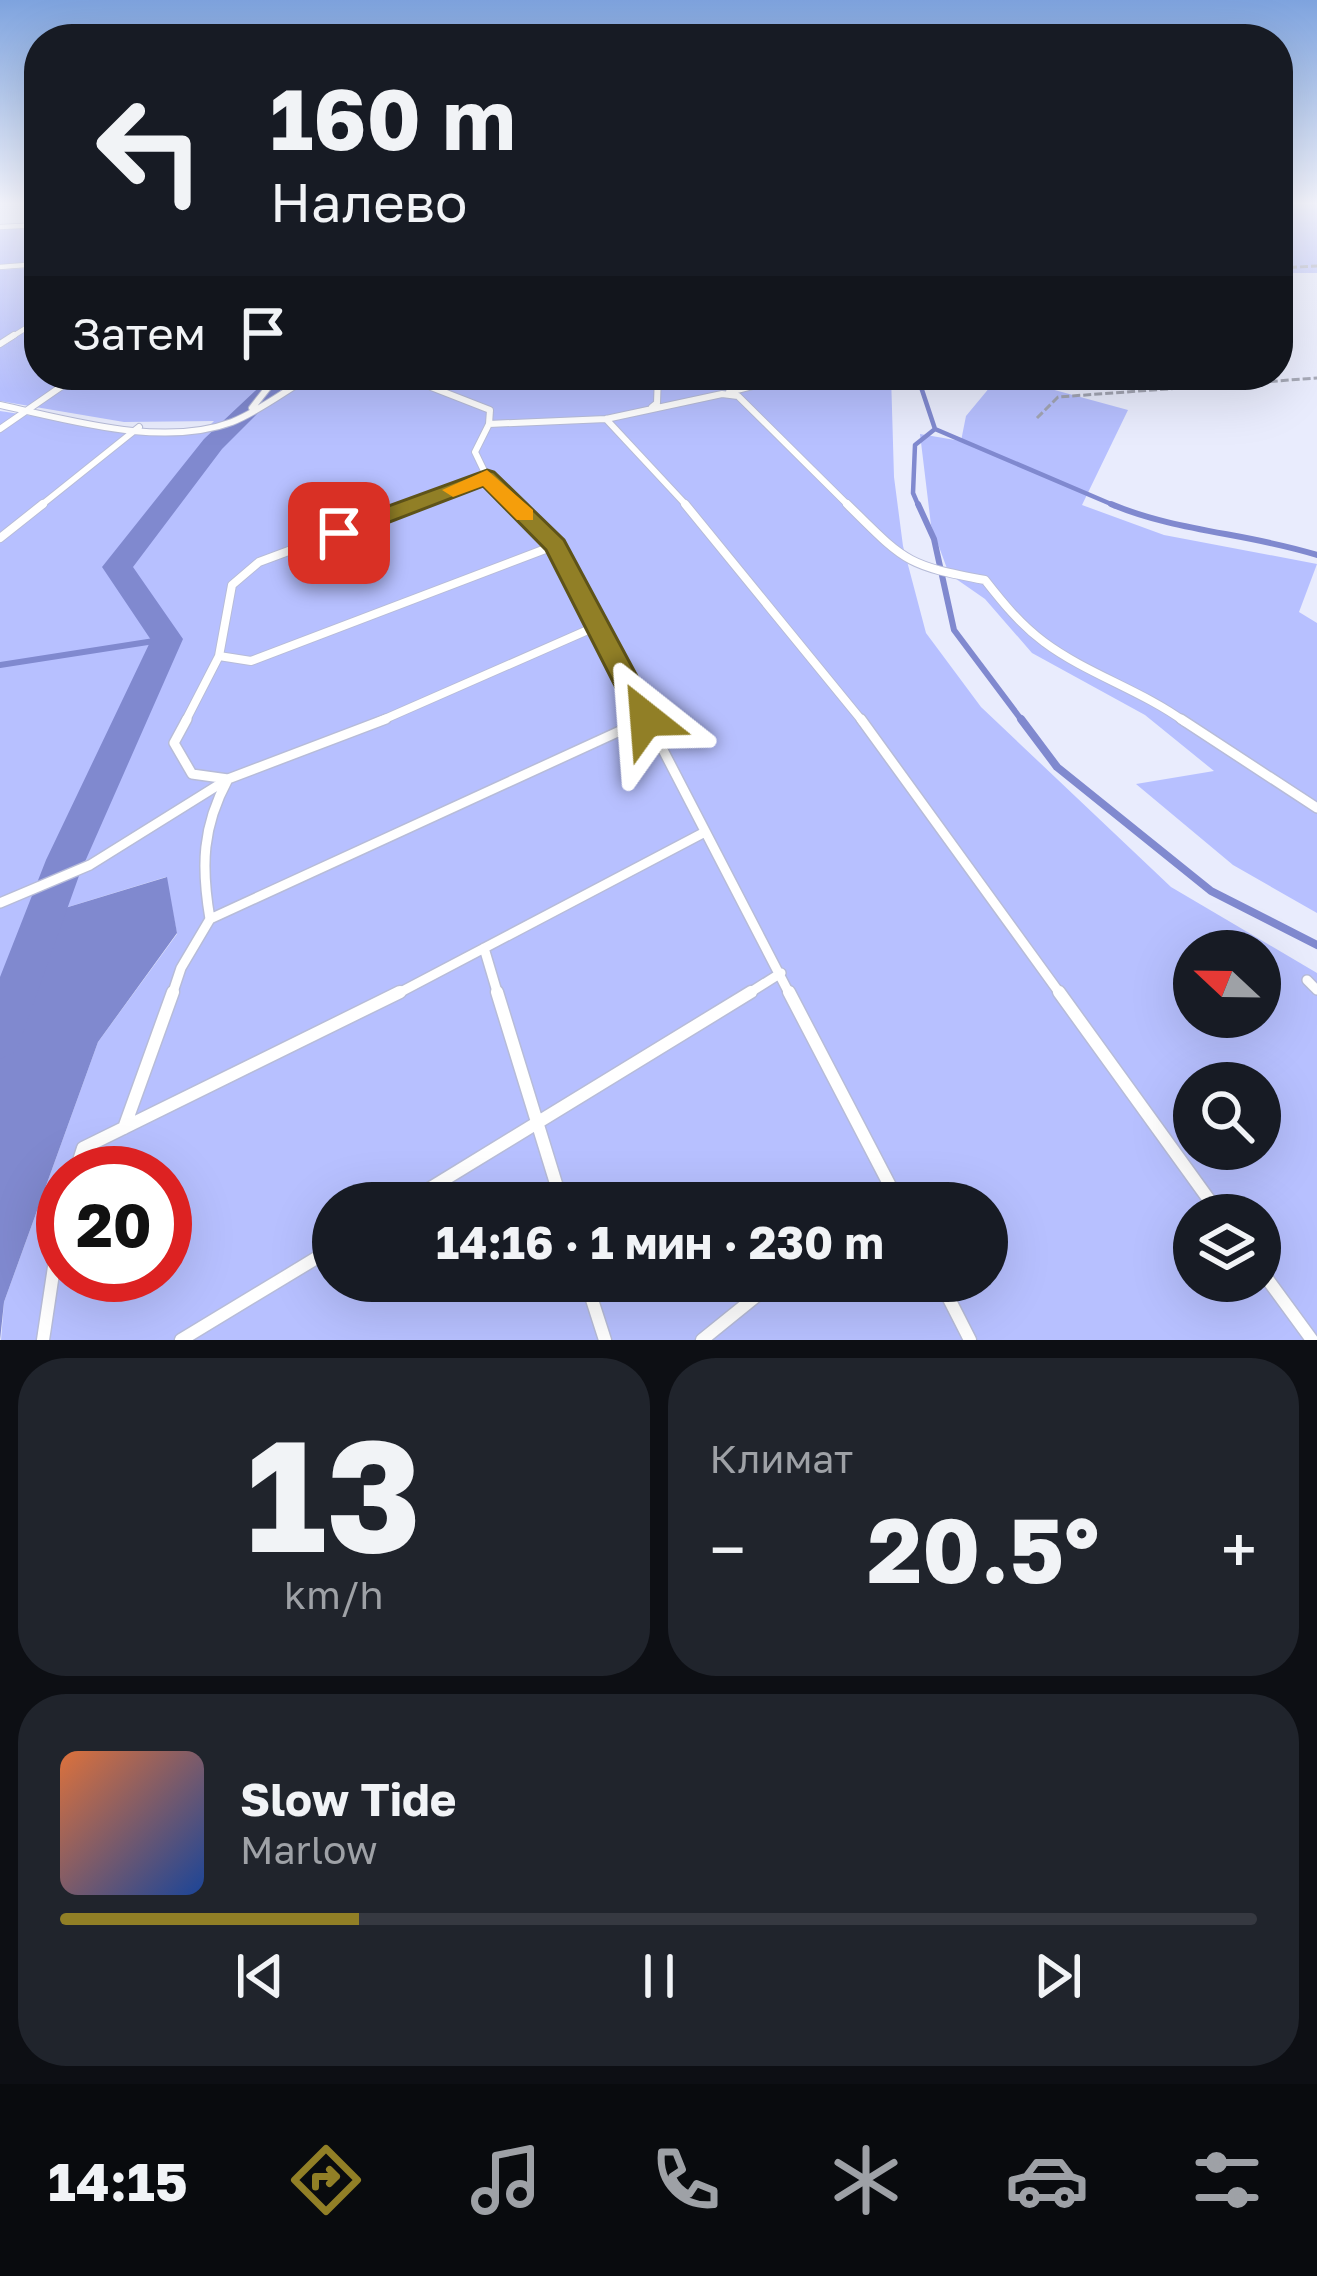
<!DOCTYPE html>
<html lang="ru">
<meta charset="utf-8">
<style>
:root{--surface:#171b24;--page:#20242c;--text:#f1f3f6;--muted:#9ea1a6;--line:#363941;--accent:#917f26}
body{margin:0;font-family:"Golos Text",sans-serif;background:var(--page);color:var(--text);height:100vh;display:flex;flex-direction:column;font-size:45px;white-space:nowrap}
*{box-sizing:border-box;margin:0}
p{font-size:39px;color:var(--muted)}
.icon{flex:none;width:66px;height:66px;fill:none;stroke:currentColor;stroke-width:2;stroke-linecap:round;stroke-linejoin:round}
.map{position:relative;height:1340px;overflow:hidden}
.panel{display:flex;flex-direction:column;gap:18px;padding:18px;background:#0d0f14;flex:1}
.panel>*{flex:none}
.hud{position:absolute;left:24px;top:24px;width:1269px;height:366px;border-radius:48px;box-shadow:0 12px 48px #0002;background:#171b24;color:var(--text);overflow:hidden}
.needle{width:78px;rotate:292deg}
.tools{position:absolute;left:1173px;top:930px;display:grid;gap:24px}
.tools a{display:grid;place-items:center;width:108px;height:108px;border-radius:50%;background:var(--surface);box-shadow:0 12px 48px #0002;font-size:60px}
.speed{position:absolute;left:36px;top:1146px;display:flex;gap:24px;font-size:60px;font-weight:700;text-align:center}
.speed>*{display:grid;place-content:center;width:156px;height:156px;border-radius:50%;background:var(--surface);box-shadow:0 12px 48px #0002;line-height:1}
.speed .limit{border:18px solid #d22;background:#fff;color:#111}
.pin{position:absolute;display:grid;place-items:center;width:102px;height:102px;color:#fff;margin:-51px;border-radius:24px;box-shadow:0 6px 18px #0006}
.me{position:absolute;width:132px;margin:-66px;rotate:332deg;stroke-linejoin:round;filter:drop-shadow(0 0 9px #0008)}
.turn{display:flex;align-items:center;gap:42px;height:252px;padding:0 48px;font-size:54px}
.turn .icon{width:156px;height:156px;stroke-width:2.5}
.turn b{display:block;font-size:84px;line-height:102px}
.then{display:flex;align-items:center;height:114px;padding:0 48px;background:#0003;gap:24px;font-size:45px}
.big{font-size:90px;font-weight:700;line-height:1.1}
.panel .tile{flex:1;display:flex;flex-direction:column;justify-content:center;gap:18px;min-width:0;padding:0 42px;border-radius:48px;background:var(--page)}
.panel .dial{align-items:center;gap:0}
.dial b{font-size:156px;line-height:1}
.song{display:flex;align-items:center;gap:36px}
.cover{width:144px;height:144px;border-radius:18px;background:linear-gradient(135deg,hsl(20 70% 55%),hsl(220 70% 35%))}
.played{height:12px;border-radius:6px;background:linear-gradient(90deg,var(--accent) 25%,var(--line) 25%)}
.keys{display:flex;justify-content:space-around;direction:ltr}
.heat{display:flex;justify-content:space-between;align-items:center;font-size:66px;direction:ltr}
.panel .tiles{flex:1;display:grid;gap:18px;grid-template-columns:1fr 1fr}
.tile:last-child{grid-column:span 2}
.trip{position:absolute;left:312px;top:1182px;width:696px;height:120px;border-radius:60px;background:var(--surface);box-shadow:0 12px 48px #0002;font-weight:700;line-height:120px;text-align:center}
.menu{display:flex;height:192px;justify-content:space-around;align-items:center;background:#090b0e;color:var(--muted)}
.menu .icon{width:84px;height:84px}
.menu .current{color:var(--accent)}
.menu b{font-size:54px;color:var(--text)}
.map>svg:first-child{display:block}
.green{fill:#b7c0ff;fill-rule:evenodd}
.water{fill:#8089cf}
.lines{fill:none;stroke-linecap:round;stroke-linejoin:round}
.stream-far2{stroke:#8089cf;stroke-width:4.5}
.stream-far1{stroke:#8089cf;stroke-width:6}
.stream{stroke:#8089cf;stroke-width:8}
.river{fill:#8089cf;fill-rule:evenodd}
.lane-far4-casing{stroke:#b7bcd8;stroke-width:6}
.lane-far3-casing{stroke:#b7bcd8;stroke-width:8}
.lane-far2-casing{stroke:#b7bcd8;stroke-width:10}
.lane-far1-casing{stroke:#b7bcd8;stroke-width:12}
.lane-casing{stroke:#b7bcd8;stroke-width:15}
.path{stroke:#a2a5b3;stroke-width:3;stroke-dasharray:8 3;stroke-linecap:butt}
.lane-far4{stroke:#fff;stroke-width:4.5}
.lane-far3{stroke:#fff;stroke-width:6}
.lane-far2{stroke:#fff;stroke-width:8}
.lane-far1{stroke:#fff;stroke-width:9}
.lane{stroke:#fff;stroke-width:12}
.route{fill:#917f26;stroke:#5e5319;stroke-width:3}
.slow{fill:#f59e0b}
</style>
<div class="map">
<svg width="1317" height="1340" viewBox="0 0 1317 1340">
<rect width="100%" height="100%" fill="#e9ecfd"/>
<path class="green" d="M1278,204H1317V273H1278Z
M39,226V249L26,264L0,265V229Z
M39,267V375H891L894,477L903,546L926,633L981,707L1171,887L1317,973V1340H1L4,1302L98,1042L177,934L166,877L42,915L0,980V411L126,430H205L214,421L124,422L0,401V270ZM1194,951H1260V1017H1194ZM1194,1083H1260V1149H1194ZM63,1173H165V1275H63ZM333,1203H987V1281H333ZM1194,1215H1260V1281H1194Z
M1000,375L1128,410L1082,505L1164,535L1317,564L1299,612L1317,623V913L1233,865L1136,784L1214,771L1145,715L1032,653L985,599L949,574L931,525L920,434L961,441L966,416Z"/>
<path class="water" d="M167,877L177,933L98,1042L4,1302L0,1340V980L42,915Z"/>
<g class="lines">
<path class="stream-far2" d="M917,375L935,429L1118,507
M919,507L913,493L915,445L935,429"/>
<path class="stream-far1" d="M918,504L934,539L954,630L1023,722
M1111,504C1177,532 1248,533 1317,555
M0,665L167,639"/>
<path class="stream" d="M1021,719L1057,767L1211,891L1317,945"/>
<path class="river" d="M272,375H296L222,449L133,567L183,639L80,873L16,1052L0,1059V977L46,860L151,640L102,567L204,439Z"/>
<g class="lane-far4-casing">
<path id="lane-far4" d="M0,227L39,225
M0,267L39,264
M10,338L39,320"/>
</g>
<g class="lane-far3-casing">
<path id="lane-far3" d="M0,344L14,335
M427,375L431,387L490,410L489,424L475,452L487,477L517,507
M729,392L765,383L769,375
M0,405C70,420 162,448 232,422C260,411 286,390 313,375
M652,407L657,403L658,375
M252,408L278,375
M606,419L688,507
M489,424L606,419L722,394L738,396L850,507
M0,429L78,375
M39,507L139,427
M406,507L487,477"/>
</g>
<g class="lane-far2-casing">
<path id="lane-far2" d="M415,504L259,562L232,585L219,656L251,661L556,545
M514,504L556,545L648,722
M685,504L863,722
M847,504C905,561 904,565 985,580C1003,603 1020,624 1044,642C1087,674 1141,690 1185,722
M0,538L43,504
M185,722L219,656
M378,722L597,626
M640,722L646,719"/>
</g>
<g class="lane-far1-casing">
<path id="lane-far1" d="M187,719L174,743L192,774L228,779L386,719
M647,719L790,995
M861,719L1061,995
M1181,719L1317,808
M0,903L90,865L228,779C202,827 201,866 210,919
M484,948L498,995
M1307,980L1317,990
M172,995L181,968L210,919L646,719
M395,995L705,832
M746,995L781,973"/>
</g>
<g class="lane-casing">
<path id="lane" d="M497,992L562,1203
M789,992L899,1203
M1059,992L1220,1215
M124,1128L173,992
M75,1173L83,1148L400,992
M406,1203L751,992
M873,1203L892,1188
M1260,1269L1312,1340
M586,1281L605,1340
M940,1281L970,1340
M43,1340L63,1207
M181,1340L333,1248
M702,1340L775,1281"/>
</g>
<path class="path" d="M1278,268L1317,266
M1037,418L1058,397L1317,378"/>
<use href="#lane-far4" class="lane-far4"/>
<use href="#lane-far3" class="lane-far3"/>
<use href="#lane-far2" class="lane-far2"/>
<use href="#lane-far1" class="lane-far1"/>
<use href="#lane" class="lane"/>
</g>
<linearGradient id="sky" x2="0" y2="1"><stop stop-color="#7ea3de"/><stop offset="0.52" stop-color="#f5f6fe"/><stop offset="1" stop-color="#f5f6fe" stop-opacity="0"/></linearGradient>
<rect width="1317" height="391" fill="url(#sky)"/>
<path class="route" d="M487,470L494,472L564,540L660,719L656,727H636L546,550L483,486L348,538H331L328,533L331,527Z"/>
<path class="slow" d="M487,470L533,510V520H517L483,486L453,497L442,490Z"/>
</svg>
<div class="tools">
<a><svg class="needle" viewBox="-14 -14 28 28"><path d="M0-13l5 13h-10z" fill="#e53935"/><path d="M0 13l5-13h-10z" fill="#9ea1a6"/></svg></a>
<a><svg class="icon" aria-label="search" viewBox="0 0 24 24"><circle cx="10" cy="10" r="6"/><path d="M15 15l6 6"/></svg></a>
<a><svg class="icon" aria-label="layers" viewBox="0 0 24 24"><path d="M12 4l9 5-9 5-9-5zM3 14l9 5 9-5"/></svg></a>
</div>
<div class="speed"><div class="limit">20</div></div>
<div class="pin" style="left:339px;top:533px;background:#d93025"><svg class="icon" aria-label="arrive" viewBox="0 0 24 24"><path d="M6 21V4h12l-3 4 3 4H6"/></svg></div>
<svg class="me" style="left:646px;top:719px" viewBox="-20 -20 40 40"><path d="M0-17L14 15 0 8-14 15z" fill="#917f26" stroke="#fff" stroke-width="4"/></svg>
<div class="trip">14:16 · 1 мин · 230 m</div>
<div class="hud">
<div class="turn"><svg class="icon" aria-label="left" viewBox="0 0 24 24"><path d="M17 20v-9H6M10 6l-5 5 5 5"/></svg><div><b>160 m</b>Налево</div></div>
<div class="then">Затем<svg class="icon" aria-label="arrive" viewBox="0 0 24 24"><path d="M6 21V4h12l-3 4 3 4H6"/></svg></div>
</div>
</div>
<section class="panel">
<div class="tiles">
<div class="tile dial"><b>13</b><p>km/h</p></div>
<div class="tile"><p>Климат</p>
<div class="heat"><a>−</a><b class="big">20.5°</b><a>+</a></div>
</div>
<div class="tile">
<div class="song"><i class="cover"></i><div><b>Slow Tide</b><p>Marlow</p></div></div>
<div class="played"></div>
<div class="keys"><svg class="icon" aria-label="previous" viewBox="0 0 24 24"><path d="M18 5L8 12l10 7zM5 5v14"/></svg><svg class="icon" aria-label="pause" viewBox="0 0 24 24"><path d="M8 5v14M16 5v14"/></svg><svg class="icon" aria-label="next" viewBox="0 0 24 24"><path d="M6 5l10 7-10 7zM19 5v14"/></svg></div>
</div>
</div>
</section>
<nav class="menu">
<b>14:15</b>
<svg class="icon current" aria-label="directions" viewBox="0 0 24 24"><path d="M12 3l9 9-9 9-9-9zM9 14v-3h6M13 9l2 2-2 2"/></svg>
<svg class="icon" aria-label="music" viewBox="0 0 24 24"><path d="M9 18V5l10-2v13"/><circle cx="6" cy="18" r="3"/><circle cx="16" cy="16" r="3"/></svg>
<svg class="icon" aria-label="phone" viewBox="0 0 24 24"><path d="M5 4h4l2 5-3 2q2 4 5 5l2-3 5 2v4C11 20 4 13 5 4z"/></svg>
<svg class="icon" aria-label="climate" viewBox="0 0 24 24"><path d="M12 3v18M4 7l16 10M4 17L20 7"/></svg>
<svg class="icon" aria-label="car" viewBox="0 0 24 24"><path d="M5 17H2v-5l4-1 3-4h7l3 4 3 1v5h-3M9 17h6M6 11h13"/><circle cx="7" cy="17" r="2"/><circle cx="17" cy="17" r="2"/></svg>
<svg class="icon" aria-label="filters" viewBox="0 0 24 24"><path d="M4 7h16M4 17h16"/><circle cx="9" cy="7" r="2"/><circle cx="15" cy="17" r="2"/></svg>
</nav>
